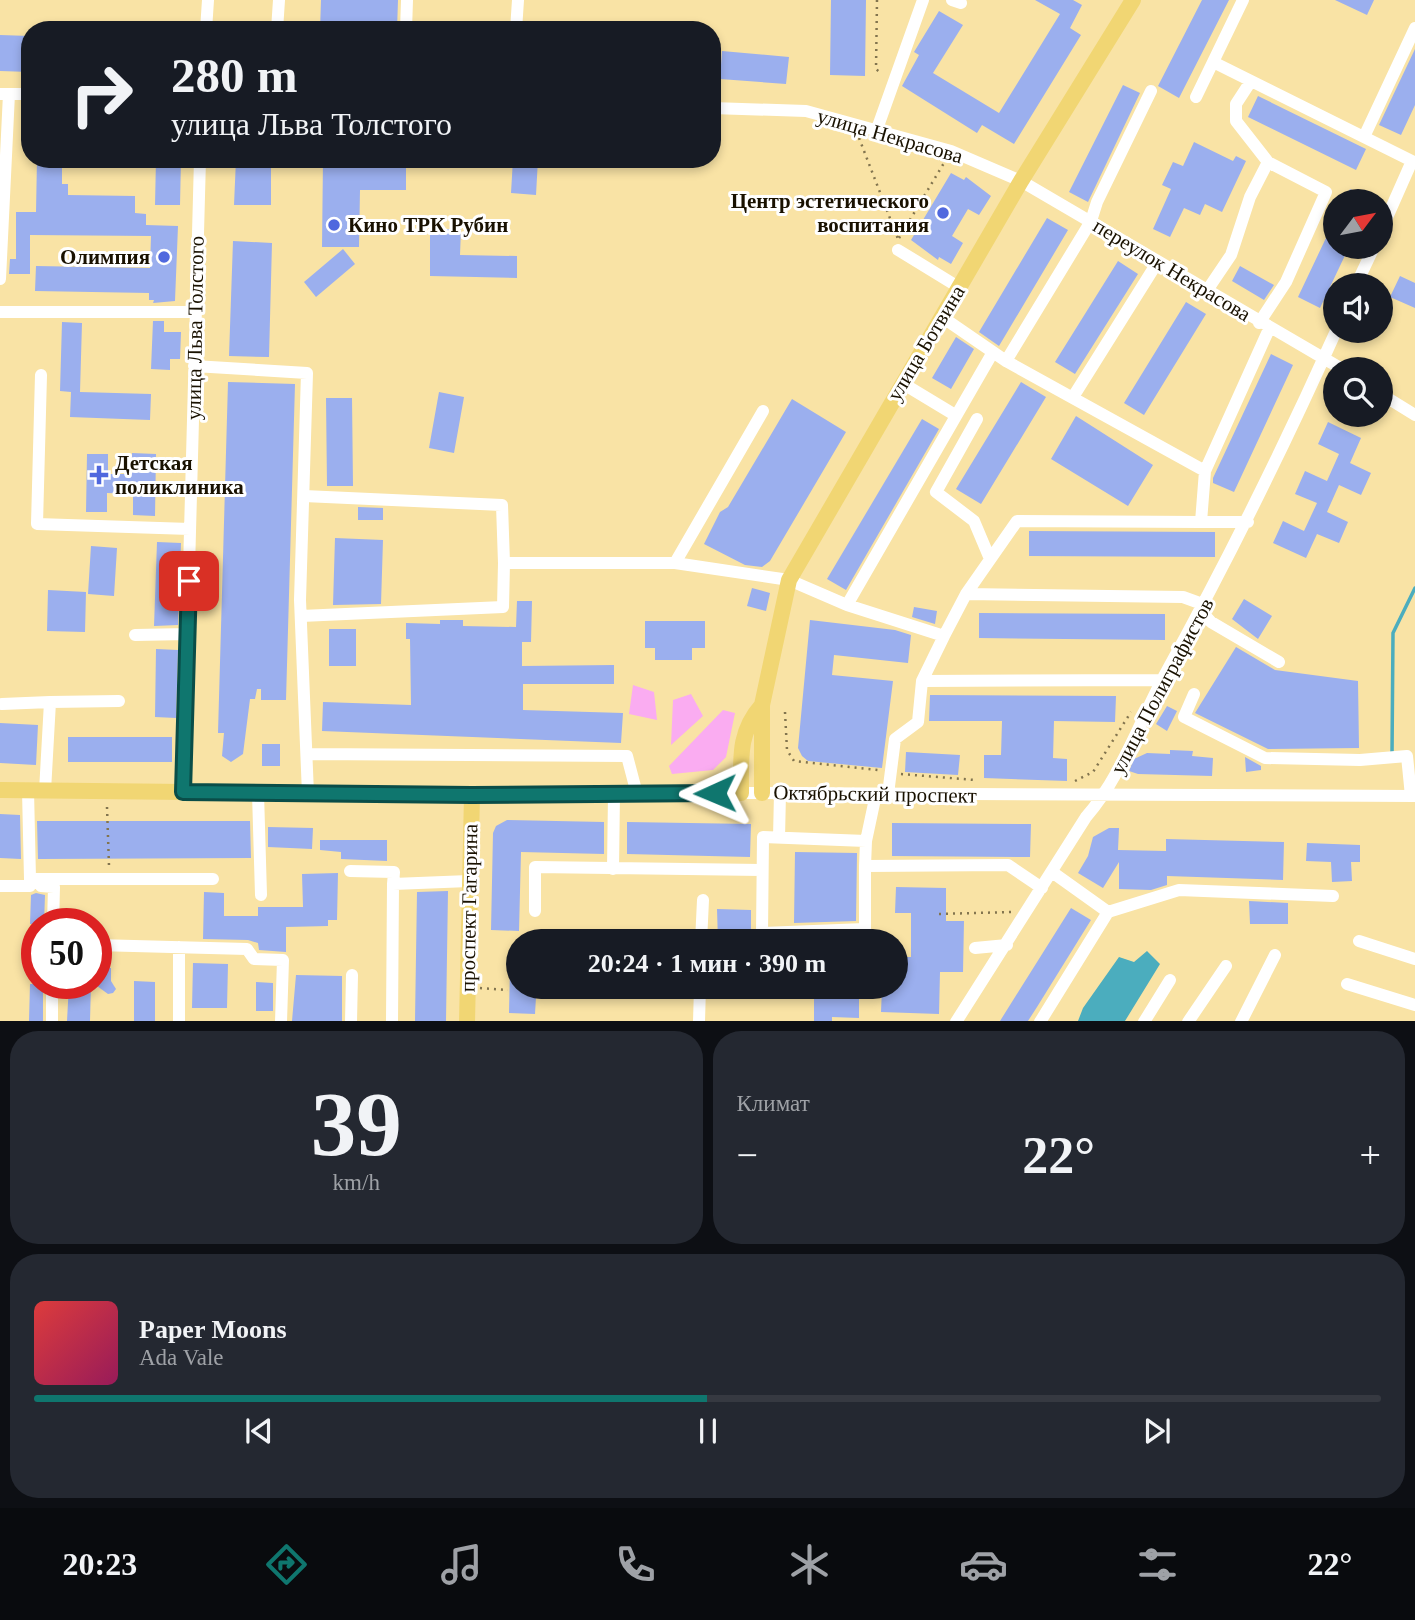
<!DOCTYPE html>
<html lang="ru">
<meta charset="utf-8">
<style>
:root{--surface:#171b24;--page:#242831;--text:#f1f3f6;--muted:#9ea1a6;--line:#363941;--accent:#0f766e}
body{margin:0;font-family:Georgia,serif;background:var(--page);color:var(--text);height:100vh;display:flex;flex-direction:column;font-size:26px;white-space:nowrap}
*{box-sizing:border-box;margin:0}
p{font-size:23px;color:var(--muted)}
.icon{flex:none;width:38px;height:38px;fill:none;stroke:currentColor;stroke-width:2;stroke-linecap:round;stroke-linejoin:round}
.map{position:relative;height:1021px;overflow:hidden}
.side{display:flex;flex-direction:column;gap:10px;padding:10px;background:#0d0f14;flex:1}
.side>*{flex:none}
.guide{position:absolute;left:21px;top:21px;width:700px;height:147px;border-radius:28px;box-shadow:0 4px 10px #0003;background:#171b24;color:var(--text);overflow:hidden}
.needle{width:46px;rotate:58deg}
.buttons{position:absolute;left:1323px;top:189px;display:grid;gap:14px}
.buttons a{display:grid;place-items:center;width:70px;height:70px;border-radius:50%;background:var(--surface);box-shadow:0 4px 10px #0003;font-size:35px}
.speed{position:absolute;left:21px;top:908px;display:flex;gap:14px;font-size:35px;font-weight:700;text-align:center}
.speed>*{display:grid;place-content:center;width:91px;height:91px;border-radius:50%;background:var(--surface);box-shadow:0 4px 10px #0003;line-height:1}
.speed .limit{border:10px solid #d22;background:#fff;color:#111}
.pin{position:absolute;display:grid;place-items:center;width:60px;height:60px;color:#fff;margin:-30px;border-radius:14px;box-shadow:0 4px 10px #0006}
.me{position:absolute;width:77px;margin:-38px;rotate:269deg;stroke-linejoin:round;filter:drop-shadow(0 0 5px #0008)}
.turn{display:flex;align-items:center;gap:24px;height:147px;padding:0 35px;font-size:32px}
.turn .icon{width:91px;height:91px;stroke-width:2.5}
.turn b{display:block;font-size:49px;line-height:60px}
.big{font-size:52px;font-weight:600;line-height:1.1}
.side .tile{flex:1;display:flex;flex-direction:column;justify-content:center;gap:10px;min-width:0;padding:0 24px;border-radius:28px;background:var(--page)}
.side .dial{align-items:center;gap:0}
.dial b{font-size:91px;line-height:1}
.song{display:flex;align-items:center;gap:21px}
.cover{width:84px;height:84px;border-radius:10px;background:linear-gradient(135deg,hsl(0 70% 55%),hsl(330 70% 35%))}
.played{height:7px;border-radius:4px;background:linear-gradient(90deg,var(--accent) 50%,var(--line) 50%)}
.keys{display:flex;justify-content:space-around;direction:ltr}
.heat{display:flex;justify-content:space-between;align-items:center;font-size:38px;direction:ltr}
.side .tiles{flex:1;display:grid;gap:10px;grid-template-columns:1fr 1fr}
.tile:last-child{grid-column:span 2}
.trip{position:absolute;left:506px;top:929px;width:402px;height:70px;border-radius:35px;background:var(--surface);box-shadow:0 4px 10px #0003;font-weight:600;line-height:70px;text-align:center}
.menu{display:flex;height:112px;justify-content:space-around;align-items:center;background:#090b0e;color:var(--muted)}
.menu .icon{width:49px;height:49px}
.menu .active{color:var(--accent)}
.menu b{font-size:32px;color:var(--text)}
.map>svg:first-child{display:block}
.green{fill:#faacf1}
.water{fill:#4badbe}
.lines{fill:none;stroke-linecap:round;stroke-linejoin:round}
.stream{stroke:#4badbe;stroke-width:3.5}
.building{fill:#9bafee}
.path{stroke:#82744e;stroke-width:2.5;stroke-dasharray:2 5;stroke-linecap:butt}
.minor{stroke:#fff;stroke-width:12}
.major{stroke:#f1d673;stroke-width:16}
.route-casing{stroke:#0a4d48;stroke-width:18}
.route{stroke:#0f766e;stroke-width:12}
.poi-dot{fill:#5068de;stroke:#fff;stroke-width:2.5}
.labels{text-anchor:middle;stroke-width:6;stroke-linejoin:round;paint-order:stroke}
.street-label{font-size:21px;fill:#191100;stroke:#fff}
.poi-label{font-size:21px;font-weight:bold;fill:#191100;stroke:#fff;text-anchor:end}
</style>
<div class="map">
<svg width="1415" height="1022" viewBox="0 0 1415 1022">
<rect width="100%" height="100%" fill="#f9e3a5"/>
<path class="green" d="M633,685L654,692L657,720L629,714Z
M691,694L703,716L671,745L673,700Z
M723,710L735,713L726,757L713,770L672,774L669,766Z"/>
<path class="water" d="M1147,951L1160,964L1125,1021H1078L1083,1008L1119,957L1134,962Z"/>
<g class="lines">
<path class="stream" d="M1392,755L1393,633L1415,588"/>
</g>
<path class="building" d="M321,0H398L397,30H320Z
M831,0H866L865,76L830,75Z
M1035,0H1073L1082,5L1070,28L1081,35L1014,144L982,125L977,133L902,86L919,55L914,52L939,11L963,25L933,73L999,113L1060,14Z
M1202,0H1229L1179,98L1158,86Z
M1335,0H1374L1367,15Z
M0,35L30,36V72L0,71Z
M1415,49V105L1401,135L1379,125Z
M722,51L789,57L786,84L720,79Z
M1123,85L1140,93L1088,202L1069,192Z
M1258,96L1366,149L1356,170L1248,117Z
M1194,142L1233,161L1236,156L1246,161L1222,212L1205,204L1200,215L1184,208L1170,237L1153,229L1171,189L1162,185L1173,162L1183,166Z
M37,159H62V184H68V195L135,196V213L146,214V225L178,226L175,301L153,303L154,300H149V293L35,291L36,266L150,268L151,236L30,235V274H9L10,259H16V212H36Z
M156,159H181L180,205H155Z
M236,159H271V205H234Z
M323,159H406V190H360L359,247H322Z
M513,159H538L536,195L511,193Z
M951,173L964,180L966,177L991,196L979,215L968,209L952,236L963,243L951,264L939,257L938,260L911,240Z
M1350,189L1376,201H1344Z
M1047,218L1068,230L999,346L979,332Z
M1335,219V247H1349L1320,308L1298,297Z
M430,229H461L460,255L517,256V278L430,276Z
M233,241L272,243L269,357L229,356Z
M343,249L355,264L316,297L304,282Z
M1118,261L1138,274L1075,374L1055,362Z
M1240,266L1274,285L1264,300L1232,281Z
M1400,276L1415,283V308L1390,297Z
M1186,302L1206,314L1144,415L1124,403Z
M153,321H164V332H181L180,359H170V370L151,369Z
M62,322L82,323L80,392L151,394L150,420L70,417L71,392L60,391Z
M956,337L974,349L951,389L932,378Z
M1271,354L1293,365L1234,492L1213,483V478Z
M228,382L295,384L286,700H261V689H257L255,699H250L243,754L231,762L222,756L224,733H218Z
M1021,382L1046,397L981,504L956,489Z
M439,392L464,397L454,453L429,448Z
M326,398H352L353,486H327Z
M792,399L846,432L770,561L762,567L745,565L704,544L720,512L728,507Z
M1076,416L1153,465L1128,506L1051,459Z
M922,419L939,429L846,590L827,579Z
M1328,422L1361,438L1350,463L1371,473L1361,495L1339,485L1327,512L1348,522L1339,543L1317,534L1306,558L1273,543L1283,521L1304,531L1317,503L1295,494L1305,471L1327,481L1339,454L1318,444Z
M132,453L156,454L155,516L133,515V494L107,493V512H86L87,454H108V474H132Z
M358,507L383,508V520H358Z
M1029,531L1215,532V557L1029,556Z
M335,538L383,540L381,604L333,605Z
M157,542L181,543L178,625L154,626Z
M91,546L117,548L114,596L88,594Z
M752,588L770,593L766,611L747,606Z
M48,590L86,592L85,632L47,631Z
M1244,599L1272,616L1258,639L1232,619Z
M517,601H532L531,642H522V666L614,665V684H523V710L623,713L621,743L322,731L323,702L411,705L410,639H406V623L440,624V620H463V626L516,627Z
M914,607L937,611L935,624L912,617Z
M979,613L1165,614V640L979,638Z
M810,620L895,630L911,635L908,663L834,655L832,675L893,681L882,768L808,761L802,756L798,748Z
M645,621H705V648H692V660H655V648H645Z
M329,629H356V666H329Z
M1236,647L1275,670L1358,681L1359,748L1268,749L1195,713Z
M156,649L178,650L176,718L155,717Z
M930,695L1116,696L1115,722L1054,721L1053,758L1067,759V781L984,778V755H1001L1002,721H929Z
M1167,706L1177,711L1167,731L1156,724Z
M0,723L38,725L36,765L0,763Z
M68,737H172V762H68Z
M262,744H280V766H262Z
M1170,750L1193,751L1192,756L1213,758L1212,776L1138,774L1129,771L1134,759L1147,753L1170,754Z
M906,752L960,755L958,775L905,772Z
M1245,757L1261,766V770L1246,772Z
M0,814L20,815L21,859L0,858Z
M507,820L604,822V854L521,852L519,931L491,930L493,833L496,826Z
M37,821H250L251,858L38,859Z
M627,822L751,824L750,857L627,854Z
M892,823L1031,824L1030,857L892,856Z
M268,827L313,828L312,849L268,847Z
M1109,828H1119L1118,850L1166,851V839L1284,842L1283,880L1167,876V885L1151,890L1119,889V862L1103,888L1078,873L1088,856L1093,837Z
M320,840H387V861L341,859V852L320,850Z
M1307,843L1360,845V862H1351L1352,881L1332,882L1331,862L1306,861Z
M795,852L857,853L856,921L794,923Z
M338,873L337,920H328V926L286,927V952L259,950L258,943L248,940L203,939L204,892L224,893V916H258V907H303L302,874Z
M896,887L946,888V921H964L963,972H940L939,1014L881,1012L882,988H896V957H911V913H895Z
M448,891L446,1021H415L417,892Z
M36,893L45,895L44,924H30L31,895Z
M1249,901L1288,903V924H1250Z
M1071,908L1091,920L1037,1007L1028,1021H1000Z
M717,909L751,910V942H718Z
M193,963L228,964L227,1008H192Z
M510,965H518V987H573V998L536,997L535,1014L509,1013Z
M98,968H111V981L116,989L113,993L108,994L97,986Z
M296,975L342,976V1021H292Z
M134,981L155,982V1021H134Z
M256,982L273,983V1011H256Z
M30,984H43V1021H29Z
M69,984H91L90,1021H67Z
M737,987H757L753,996L747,998L741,995Z
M814,987H859V1018L832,1017V1021H814Z"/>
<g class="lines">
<path class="path" d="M877,0L876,69L882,74
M859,138L898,239
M899,238L944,163
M785,712L787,750L794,761L878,770
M901,774L975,780
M1075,781L1093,772L1131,712
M107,807L109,866
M939,914L1011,912
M480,988L508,990"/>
<path class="minor" d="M952,0L961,3
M1243,0L1213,62L1412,161L1381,231
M206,30L208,0
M277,30L279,0
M406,30L407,0
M516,30L518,0
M1251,81L1236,104V121L1268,162L1326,192L1286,282L1259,323
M0,94H30
M1196,97L1213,62
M712,108L806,111L951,151L1021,181L1342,369
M877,129L923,0
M1364,137L1415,28
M898,250L960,288
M0,279L9,94
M1356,285L1374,247
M1206,292L1231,255L1250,197L1268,162
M0,312H196
M942,317L1006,361L1205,471
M1006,361L1091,221L1097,202L1151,91
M194,366L307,373L300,600L308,794
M41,375L37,524L190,529
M902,383L955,415
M1381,394L1415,415
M1073,397L1157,263
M977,419L936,492L974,521L990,559
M304,496L502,505L504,563H675L789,580L847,605L944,636
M1248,522H1201L1205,471L1269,329
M675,563L763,411
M966,594L1183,597L1205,605
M847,605L993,352
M1201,611L1211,622L1279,662
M301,616L503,607L504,563
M135,635L188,634
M922,681L1162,680
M1194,694L1184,717L1265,758L1360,760L1407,756L1411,796
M2,704L50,702
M307,754L627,756L637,794
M28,790L30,879H213
M45,791L50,702L119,701
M183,792L200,159
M258,793L261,895
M741,793L1415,796
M888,794L895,739L918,722L922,681L944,636L966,594L1017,521L1201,522
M779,838L780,793
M866,841L876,794
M865,866L866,841L763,837L762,933L865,929V866L1008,865L1042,888
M613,869L614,794
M350,871L394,872L393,884L469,881
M1052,872L1108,912
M0,886H30V879
M41,886L54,887L53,924
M535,911V867L762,870
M1359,941L1415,959
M701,942L703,900
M96,945L247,949L254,959L283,960L281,1022
M975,948L1007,945
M1347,984L1415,1005
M52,1022V984
M179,1022V947
M351,1022L352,975
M392,1022L393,884
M699,1022L700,987
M956,1022L1086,817C1121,777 1138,725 1163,678C1226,564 1283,449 1336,331
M1040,1022L1108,912L1179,890L1333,896
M1144,1022L1170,980
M1188,1022L1226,966
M1241,1022L1275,955"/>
<path class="major" d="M0,790L472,795L741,793C741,758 738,732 762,705
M762,793V705L789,580L1021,181L1133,0
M467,1022L472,795"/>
</g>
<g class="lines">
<g class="route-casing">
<path id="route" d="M189,581L183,792L472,795L715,793"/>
</g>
<use href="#route" class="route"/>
</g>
<g class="poi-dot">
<circle cx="943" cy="213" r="7"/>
<circle cx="334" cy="225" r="7"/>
<circle cx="164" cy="257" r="7"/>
<path d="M95.5 464.5h7v7h7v7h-7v7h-7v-7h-7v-7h7z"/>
</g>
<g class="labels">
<g class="street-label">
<text transform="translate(890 136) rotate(16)" y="7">улица Некрасова</text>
<text transform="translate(1172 270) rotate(31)" y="7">переулок Некрасова</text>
<text transform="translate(195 328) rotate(-89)" y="7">улица Льва Толстого</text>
<text transform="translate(926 343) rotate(-59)" y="7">улица Ботвина</text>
<text transform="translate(1162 686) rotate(-62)" y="7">улица Полиграфистов</text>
<text transform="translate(875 794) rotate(1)" y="7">Октябрьский проспект</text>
<text transform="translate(469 908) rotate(-89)" y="7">проспект Гагарина</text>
</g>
<g class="poi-label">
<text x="929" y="208">Центр эстетического<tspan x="929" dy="24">воспитания</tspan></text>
<text x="348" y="232" text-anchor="start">Кино ТРК Рубин</text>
<text x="150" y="264">Олимпия</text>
<text x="115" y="470" text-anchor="start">Детская<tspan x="115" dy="24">поликлиника</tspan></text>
</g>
</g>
</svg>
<div class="buttons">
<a><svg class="needle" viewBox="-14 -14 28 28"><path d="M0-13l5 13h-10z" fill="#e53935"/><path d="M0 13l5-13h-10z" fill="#9ea1a6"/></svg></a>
<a><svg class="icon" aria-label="sound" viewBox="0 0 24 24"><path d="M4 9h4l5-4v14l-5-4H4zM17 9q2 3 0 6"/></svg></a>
<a><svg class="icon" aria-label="search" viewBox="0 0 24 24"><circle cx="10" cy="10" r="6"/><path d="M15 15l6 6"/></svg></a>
</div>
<div class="speed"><div class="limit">50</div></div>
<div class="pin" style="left:189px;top:581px;background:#d93025"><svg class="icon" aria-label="arrive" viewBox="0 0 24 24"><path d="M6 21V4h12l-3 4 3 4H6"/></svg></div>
<svg class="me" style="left:715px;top:793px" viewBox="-20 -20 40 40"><path d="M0-17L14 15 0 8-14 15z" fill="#0f766e" stroke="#fff" stroke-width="4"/></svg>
<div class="trip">20:24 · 1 мин · 390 m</div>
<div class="guide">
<div class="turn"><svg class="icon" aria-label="right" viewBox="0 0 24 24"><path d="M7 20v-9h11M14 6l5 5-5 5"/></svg><div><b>280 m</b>улица Льва Толстого</div></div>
</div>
</div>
<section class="side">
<div class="tiles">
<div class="tile dial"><b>39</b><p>km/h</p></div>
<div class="tile"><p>Климат</p>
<div class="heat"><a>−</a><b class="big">22°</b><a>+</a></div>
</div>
<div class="tile">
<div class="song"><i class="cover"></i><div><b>Paper Moons</b><p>Ada Vale</p></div></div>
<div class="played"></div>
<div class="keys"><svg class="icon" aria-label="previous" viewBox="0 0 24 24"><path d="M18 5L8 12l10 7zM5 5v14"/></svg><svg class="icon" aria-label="pause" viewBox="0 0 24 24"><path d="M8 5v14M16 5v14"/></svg><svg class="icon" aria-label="next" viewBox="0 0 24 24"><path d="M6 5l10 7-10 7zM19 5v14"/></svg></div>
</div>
</div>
</section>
<nav class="menu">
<b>20:23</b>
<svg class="icon active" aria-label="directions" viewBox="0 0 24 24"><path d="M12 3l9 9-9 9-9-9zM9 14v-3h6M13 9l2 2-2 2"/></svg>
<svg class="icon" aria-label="music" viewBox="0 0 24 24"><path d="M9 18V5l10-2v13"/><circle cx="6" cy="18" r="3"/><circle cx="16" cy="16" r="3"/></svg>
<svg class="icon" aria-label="phone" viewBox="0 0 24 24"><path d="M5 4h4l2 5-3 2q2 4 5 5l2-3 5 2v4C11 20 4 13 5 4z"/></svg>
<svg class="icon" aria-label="climate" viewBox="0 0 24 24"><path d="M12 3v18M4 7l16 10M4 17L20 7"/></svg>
<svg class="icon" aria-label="car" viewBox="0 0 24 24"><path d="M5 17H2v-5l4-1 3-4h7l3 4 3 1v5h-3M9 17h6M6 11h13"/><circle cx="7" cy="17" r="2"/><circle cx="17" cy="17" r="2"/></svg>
<svg class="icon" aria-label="filters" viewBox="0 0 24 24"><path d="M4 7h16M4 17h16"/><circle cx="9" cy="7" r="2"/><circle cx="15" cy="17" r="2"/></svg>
<b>22°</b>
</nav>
